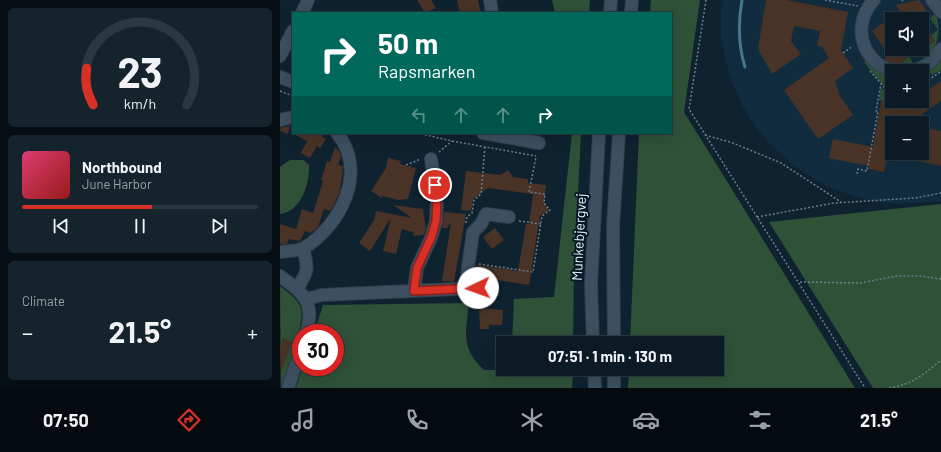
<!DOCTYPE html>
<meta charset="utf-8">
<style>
:root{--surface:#0b1a24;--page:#14232c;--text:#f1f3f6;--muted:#9aa1a6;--line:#2b3841;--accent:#d93025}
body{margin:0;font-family:Barlow,sans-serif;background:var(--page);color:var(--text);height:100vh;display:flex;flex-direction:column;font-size:15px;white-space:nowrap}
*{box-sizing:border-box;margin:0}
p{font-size:13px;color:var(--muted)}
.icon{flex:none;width:22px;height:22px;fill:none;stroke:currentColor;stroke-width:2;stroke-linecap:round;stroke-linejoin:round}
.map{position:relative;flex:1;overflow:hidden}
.drawer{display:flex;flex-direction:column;gap:8px;padding:8px;background:#060e14;width:280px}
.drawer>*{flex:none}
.hud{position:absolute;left:12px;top:12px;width:380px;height:122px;border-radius:0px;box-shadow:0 4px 16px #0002,0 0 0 1px var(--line);background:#00695c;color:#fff;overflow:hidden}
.controls{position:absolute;left:605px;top:12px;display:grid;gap:8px}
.controls a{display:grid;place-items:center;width:44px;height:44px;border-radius:0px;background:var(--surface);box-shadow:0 4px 16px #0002,0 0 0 1px var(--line);font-size:20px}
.speed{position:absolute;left:12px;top:324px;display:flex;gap:8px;font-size:20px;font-weight:700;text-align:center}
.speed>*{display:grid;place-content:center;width:52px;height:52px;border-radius:50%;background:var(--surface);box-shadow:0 4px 16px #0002,0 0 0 1px var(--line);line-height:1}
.speed .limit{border:6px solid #d22;background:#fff;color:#111}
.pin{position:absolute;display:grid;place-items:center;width:34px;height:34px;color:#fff;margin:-17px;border:2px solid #fff;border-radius:50%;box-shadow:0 1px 4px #0007}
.me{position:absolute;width:44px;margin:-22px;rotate:267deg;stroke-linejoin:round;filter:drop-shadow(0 0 3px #0008)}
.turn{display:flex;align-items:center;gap:14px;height:84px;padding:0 20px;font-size:18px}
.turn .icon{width:52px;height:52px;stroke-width:2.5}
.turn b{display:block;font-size:28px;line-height:34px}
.lanes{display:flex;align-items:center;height:38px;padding:0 20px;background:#0003;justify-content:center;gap:20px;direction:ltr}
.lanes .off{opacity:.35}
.big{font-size:30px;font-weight:700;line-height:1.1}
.drawer .widget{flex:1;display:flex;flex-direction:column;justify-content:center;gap:6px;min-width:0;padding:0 14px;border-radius:6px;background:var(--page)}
.drawer .dial{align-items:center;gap:0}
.dial svg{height:104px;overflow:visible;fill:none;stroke:var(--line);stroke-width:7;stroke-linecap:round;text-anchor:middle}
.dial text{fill:var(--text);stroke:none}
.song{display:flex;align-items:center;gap:12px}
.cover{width:48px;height:48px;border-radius:6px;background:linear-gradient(135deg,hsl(340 70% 55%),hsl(0 70% 35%))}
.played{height:4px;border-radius:2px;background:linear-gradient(90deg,var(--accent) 55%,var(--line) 55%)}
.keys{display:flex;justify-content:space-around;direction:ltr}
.heat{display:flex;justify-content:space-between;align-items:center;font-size:22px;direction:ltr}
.trip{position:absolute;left:216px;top:336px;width:228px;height:40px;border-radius:0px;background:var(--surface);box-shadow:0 4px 16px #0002,0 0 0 1px var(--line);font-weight:700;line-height:40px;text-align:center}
.dock{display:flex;height:64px;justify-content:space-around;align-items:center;background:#040a0e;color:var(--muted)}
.dock .icon{width:28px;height:28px}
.dock .on{color:var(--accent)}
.dock b{font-size:18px;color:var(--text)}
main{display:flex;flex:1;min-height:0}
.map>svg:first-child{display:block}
.built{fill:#122c3f;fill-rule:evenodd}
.green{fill:#2f5138}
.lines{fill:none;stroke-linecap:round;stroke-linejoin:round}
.stream{stroke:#44778c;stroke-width:3}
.building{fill:#483326}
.minor-casing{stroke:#333e4b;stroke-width:14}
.path{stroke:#6d7d8a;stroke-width:1.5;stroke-dasharray:2 2;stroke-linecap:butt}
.minor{stroke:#3c5061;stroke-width:12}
.route-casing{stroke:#8d1f18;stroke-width:10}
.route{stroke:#d93025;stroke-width:7}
.labels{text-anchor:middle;stroke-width:4;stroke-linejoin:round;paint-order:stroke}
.street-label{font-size:14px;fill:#e8f4fe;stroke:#061826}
</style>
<main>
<section class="drawer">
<div class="widget dial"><svg viewBox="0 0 100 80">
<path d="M14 69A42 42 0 1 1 86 69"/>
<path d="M14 69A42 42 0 0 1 9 41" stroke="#d93025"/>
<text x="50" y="56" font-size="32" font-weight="700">23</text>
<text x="50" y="72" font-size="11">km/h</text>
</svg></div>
<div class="widget">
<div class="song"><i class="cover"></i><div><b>Northbound</b><p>June Harbor</p></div></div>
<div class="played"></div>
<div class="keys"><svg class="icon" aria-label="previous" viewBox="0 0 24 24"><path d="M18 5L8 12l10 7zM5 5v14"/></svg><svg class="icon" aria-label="pause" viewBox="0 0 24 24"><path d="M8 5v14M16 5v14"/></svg><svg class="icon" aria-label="next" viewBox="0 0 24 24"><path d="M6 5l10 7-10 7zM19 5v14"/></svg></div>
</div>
<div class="widget"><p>Climate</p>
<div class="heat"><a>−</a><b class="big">21.5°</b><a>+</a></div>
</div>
</section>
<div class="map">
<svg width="661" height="388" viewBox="0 0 661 388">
<rect width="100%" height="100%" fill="#0f2230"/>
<path class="built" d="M443,0H661V201L619,204L595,202L571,195L548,187L528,175L508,161L490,144L475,126L462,105L452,82L445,59L441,35V12ZM612,19H642V49H612ZM612,71H642V101H612ZM612,123H642V153H612Z"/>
<path class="green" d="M272,0H310L309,13H275Z
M371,0H420L404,112L575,388H348L349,369H437V343H350L359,133H391V13H370Z
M656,13C661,34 658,45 645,61L639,51L655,41L651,35L658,30L650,18Z
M629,57L635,66L626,68L622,62Z
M661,57V70L652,75L648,69Z
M587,60L612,75L610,94L584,62Z
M601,87L608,96L612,97V101H618V104L599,100Z
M292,133H301L294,272L293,343H232L234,299L274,297Z
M10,160H23L29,165C30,183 21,212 0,214V167Z
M661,204V388H593L489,222Z
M0,286C7,292 19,299 21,309C25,325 6,370 1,388Z
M189,303C186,332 180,348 204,370L293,369L292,388H16L23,367H55V333H34L43,305Z"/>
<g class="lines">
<path class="stream" d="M462,0C458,23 458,45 465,67"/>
</g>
<path class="building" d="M137,0H151L156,8L145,13Z
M177,0H198L201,13H180Z
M486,0H507L568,12L561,50L573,68L555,81L560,96L573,115L538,139L504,90L549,58L542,47L537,46L540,31L514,26L511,41L521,54L492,74L478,49Z
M639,0L647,11L636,19H612V49H641L622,62L627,69L620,68L604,59L609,56L592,31L620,11L616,5Z
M648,31L655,41L645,48L642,44V34Z
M661,81V101L632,121L631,120L627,122L615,120L614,123H612V134L604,172L589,169V166L549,158L553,139L593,147L601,101L626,105L632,101H642V94Z
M10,126L8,134L0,131L1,127Z
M642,127L661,131V166L632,160L633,153H642Z
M12,133H44L42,137L46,139L40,148L37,146L30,158L21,153L27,141Z
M55,147L59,151L61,157L58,165L63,166L62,178L59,194L52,208L50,211L44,209L38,227L31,233L25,231L20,241L9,239L7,244H0V224L16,229L22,209L33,213L43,181L41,180L47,161L50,162Z
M108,158L121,161L120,164L136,168L128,199L118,200L103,196L102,198L91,191L106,168Z
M228,170L233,177L248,179V183L266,185L264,203L269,210L260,216L259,222L249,285L198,277L197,280L194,279L196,265L238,271L246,224H249L253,194L208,188L193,199L191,211L181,210L186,171L220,175Z
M113,205L143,209L146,229L144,235L134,236L133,232L122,229L116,254L103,251L111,218L90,251L79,243L94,220L96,211L132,218Z
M164,212L186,214L174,282L162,281L171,222L167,228H162Z
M215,228L224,240L212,249L203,237Z
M199,308L223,310L222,325H209V329H200Z
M3,338L12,342L1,373L0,347Z"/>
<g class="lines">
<g class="minor-casing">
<path id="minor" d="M210,0L212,13
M594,0C571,24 581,62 613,71
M652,0L661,12
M22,13L28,0
M330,13L331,0
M351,13L352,0
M0,56L13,31
M634,71L650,63L661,49
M0,77L13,82
M0,120L13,117
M203,133L259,143
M0,252C7,251 18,251 24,248C61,225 88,171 57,133
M0,276C23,293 36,302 26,333
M17,289C28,271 29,269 23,249
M185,289L193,232L201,224L206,214L229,217
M134,291L137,268L151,238L156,221L157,198L151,159
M27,299L42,295L197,288
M313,343L311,285L319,133
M334,343L333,226L339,133
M314,369L315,388
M334,369V388
M8,388L21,350"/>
</g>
<path class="path" d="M426,0L409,109L585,388
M545,0L578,6
M622,0L623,1
M642,21L650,15
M563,53L573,46
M590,71L612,96
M642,85L661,71
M0,91L13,96
M610,96L612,87
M621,104V101
M137,133L172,141L256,156
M425,135L453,143L501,163L561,202
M159,152L172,141
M126,165L141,159
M577,174L578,169L587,171L598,111H596L601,84
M477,217L554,203L635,198L661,193
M239,221L261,224
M186,223L187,217L192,213L194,200L201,194L205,147
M199,264L253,272L262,216L270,210L264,203L265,194L249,192L256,157
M520,282L580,283L617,276H639L661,279
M609,388C631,385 645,374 661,360"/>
<use href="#minor" class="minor"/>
</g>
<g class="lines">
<g class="route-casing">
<path id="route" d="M155,185L157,198L156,221L151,238L137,268L134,291L198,288"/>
</g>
<use href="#route" class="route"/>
</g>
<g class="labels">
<g class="street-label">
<text transform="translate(299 237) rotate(-87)" y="5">Munkebjergvej</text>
</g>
</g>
</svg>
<div class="controls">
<a><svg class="icon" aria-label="sound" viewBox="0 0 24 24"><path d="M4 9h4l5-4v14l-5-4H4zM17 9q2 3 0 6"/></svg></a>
<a>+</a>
<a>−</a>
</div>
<div class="speed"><div class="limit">30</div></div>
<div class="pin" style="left:155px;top:185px;background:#d93025"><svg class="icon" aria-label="arrive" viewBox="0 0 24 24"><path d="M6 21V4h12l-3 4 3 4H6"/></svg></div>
<svg class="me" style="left:198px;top:288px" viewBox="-20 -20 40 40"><circle r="19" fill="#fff"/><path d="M0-13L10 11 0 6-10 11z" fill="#d93025"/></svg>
<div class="trip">07:51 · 1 min · 130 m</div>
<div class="hud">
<div class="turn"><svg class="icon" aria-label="right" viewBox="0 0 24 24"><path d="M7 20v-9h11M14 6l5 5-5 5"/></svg><div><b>50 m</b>Rapsmarken</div></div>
<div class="lanes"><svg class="icon off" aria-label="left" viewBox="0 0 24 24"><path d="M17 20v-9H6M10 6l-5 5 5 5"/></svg><svg class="icon off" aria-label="ahead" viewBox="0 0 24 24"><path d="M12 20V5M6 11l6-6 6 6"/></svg><svg class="icon off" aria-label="ahead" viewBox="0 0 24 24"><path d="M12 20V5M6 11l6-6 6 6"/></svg><svg class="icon" aria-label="right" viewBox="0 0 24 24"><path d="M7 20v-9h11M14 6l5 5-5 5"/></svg></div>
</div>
</div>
</main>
<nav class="dock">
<b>07:50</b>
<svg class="icon on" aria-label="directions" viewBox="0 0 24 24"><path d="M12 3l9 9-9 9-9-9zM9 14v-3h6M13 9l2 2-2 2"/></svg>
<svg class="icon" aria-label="music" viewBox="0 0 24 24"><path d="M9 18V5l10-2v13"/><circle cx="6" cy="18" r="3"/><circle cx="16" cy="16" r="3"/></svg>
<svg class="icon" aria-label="phone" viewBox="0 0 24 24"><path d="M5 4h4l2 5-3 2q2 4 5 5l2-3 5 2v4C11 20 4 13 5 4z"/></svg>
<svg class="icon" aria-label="climate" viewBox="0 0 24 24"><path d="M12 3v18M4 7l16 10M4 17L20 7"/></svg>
<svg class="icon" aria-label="car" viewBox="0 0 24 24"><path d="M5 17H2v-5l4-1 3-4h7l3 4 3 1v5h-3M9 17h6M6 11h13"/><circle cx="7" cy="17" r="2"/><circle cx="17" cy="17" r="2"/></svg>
<svg class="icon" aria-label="filters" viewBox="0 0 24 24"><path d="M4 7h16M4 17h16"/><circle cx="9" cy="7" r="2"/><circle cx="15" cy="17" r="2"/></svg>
<b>21.5°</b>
</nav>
